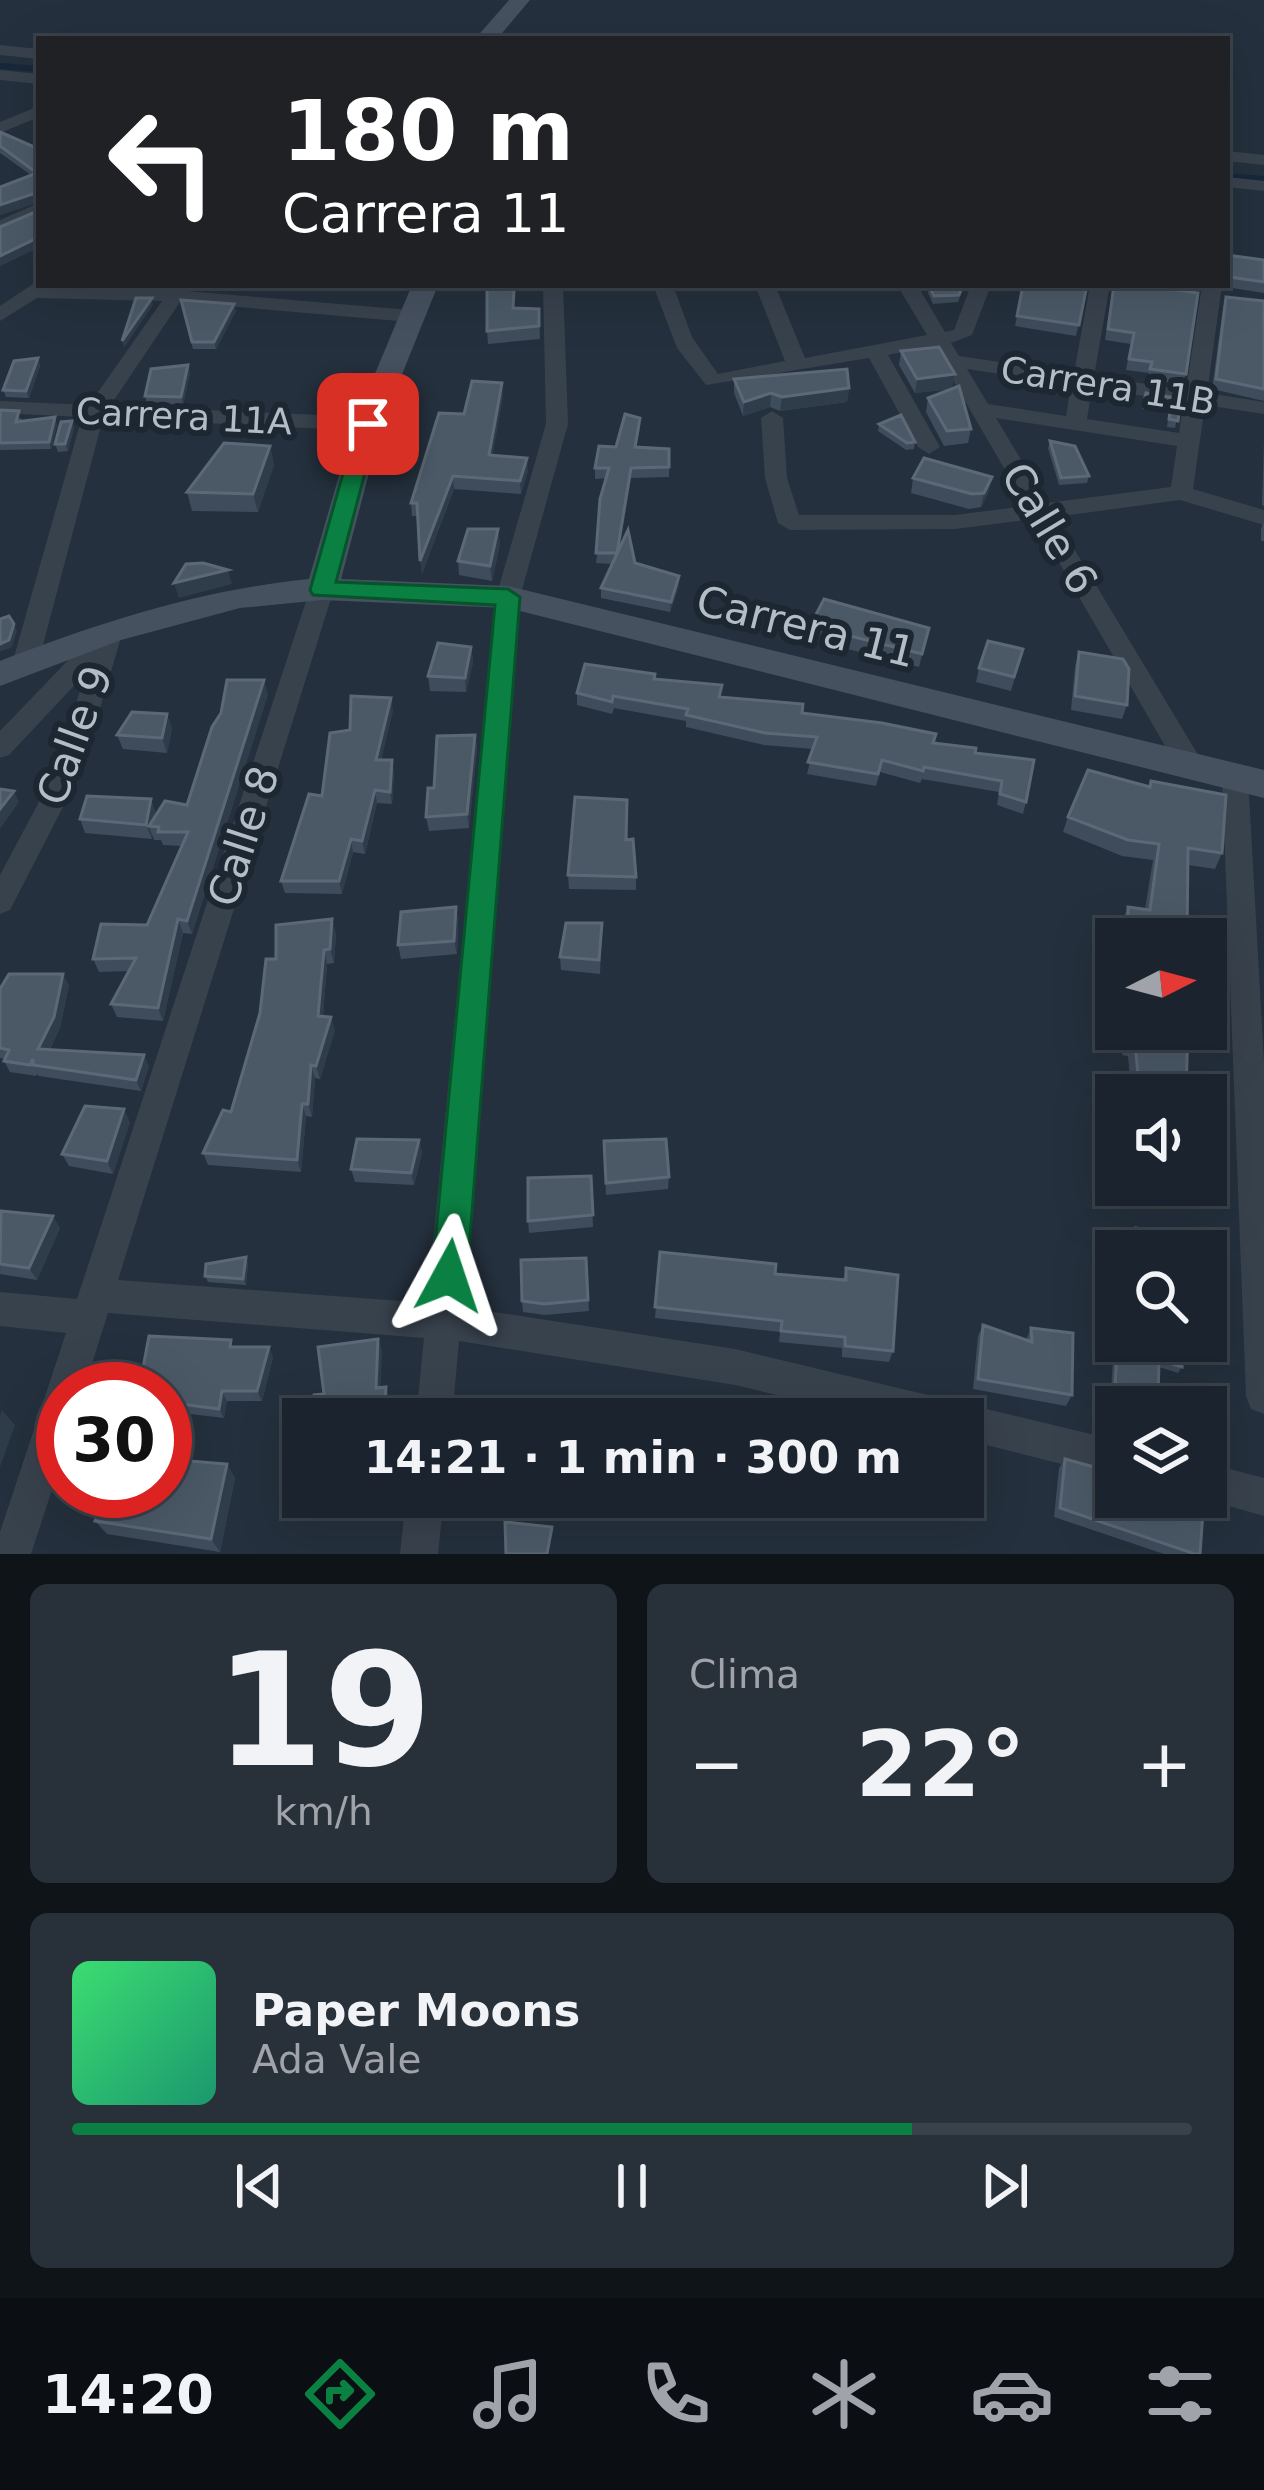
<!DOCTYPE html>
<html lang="es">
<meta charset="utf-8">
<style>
:root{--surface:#1b242e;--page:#28303a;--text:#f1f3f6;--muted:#a0a4aa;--line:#39414a;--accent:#0b8043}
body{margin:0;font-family:"DejaVu Sans",sans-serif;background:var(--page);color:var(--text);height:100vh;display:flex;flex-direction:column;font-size:45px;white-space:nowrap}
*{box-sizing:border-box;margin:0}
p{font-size:39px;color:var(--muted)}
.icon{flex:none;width:66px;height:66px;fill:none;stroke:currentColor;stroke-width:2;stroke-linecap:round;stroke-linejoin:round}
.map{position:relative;height:1554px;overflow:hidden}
.details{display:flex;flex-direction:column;gap:30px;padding:30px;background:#0f1419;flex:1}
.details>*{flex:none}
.banner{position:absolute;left:36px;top:36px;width:1194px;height:252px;border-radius:0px;box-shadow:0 12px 48px #0002,0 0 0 3px var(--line);background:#202124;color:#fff;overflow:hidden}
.needle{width:78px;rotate:84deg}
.controls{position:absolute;left:1095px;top:918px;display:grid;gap:24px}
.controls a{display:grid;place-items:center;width:132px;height:132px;border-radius:0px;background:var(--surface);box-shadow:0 12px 48px #0002,0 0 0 3px var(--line);font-size:60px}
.speed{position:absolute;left:36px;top:1362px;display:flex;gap:24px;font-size:60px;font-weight:700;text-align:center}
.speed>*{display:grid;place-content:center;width:156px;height:156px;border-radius:50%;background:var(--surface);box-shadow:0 12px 48px #0002,0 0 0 3px var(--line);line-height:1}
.speed .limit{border:18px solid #d22;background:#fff;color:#111}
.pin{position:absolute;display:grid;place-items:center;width:102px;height:102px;color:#fff;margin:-51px;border-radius:24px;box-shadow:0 6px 18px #0006}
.me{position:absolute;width:132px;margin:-66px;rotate:5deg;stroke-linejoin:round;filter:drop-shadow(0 0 9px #0008)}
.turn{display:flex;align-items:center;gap:42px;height:252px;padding:0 48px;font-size:54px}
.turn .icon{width:156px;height:156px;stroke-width:2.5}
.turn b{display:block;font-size:84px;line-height:102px}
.big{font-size:90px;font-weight:800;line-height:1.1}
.details .card{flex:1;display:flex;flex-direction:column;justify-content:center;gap:18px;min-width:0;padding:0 42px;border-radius:18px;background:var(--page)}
.details .dial{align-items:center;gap:0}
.dial b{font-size:156px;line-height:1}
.song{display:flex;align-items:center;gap:36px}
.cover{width:144px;height:144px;border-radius:18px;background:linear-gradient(135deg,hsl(140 70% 55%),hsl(160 70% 35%))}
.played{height:12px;border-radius:6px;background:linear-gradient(90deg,var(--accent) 75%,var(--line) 75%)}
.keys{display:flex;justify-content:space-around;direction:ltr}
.heat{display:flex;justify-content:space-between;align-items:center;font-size:66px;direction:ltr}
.details .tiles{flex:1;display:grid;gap:30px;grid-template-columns:1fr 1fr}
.card:last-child{grid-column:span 2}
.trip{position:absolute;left:282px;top:1398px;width:702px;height:120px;border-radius:0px;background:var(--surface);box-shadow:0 12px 48px #0002,0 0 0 3px var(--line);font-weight:800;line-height:120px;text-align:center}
.tabs{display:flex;height:192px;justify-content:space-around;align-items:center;background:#0b0e12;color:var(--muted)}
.tabs .icon{width:84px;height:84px}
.tabs .on{color:var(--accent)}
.tabs b{font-size:54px;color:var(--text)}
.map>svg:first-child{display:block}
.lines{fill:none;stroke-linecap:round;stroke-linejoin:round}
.stream{stroke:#17283a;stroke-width:6}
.street{fill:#38424d;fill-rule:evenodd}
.secondary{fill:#465160;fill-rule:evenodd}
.wall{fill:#3f4c5b}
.shaded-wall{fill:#2f3c4a}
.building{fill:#4b5967;stroke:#5c6876;stroke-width:3}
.route{fill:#0b8043;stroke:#07532c;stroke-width:3}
.labels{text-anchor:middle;stroke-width:12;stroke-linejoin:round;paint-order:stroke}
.far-street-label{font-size:36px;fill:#b3bdc8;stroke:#1d2732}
.street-label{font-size:42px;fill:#b3bdc8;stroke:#1d2732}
</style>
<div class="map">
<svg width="1264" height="1554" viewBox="0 0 1264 1554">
<rect width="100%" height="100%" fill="#24303d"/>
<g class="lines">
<path class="stream" d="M0,66L39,69
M1227,176L1264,179"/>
<path class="street" d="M0,45L39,49V59L0,55Z
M0,70L39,74V84L0,80Z
M39,106V117L0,133V122Z
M1227,151L1264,155V165L1227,161Z
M1227,177L1264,181V191L1227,187Z
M39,203V216L0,233V220Z
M39,280V285L52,286L168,290L171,285H191L187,291L410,310L420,316L410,322L180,302L110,406L368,417L379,424L368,431L103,418L38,664L25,673L12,664L82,417L0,413V401L89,405L162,301L37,298L0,321V306Z
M543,285H563L568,424L520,597L462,1307L735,1349L1116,1440V1478L963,1439V1419H879L735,1385L459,1341L452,1419H416L424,1338L108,1313L84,1389H63V1456L31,1554H0V1532L66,1333L0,1326V1292L77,1299L310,589L322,581L334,589L118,1280L427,1303L496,597L546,424Z
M653,285H673L692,337L718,374L785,361L755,285H775L805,358L927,335L897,285H917L945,332L954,330L971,285H991L972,335L951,343L959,356L1074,373L1090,285H1110L1094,376L1186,390L1202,285H1222L1207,393L1264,402V414L1205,405L1193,489L1264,510V525L1180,500L1055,517L1203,763L1206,770L1203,777H1183L1034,519L955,529L790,530L778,523L765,478L761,418L772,411L783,418L787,478L799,515H955L1026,506L933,346L888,355L940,447L929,454L918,447L869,358L706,385L677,348ZM967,369L1071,385L1066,416L988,404ZM1092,388L1184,402L1179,433L1087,419ZM996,418L1177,446L1171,487L1047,503Z
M111,622L123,631L81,772L10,910L0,914V875L55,772L85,674L9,755L0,758V731L102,625Z
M1235,767L1248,777L1264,1062V1414L1251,1409L1246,1396L1222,777Z
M1206,1463L1264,1478V1516L1197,1497H1206Z
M406,1497H444L438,1554H400Z"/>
<path class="secondary" d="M509,0H530L497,39H475Z
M412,285H438L382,424L341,579L508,586L1264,770V798L508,608L322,600L240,608L121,640L0,686V661C101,622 201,590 309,579L354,424Z"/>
</g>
<path class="wall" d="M0,132L39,149V247L0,266L38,211L39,202L0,215V187L31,175L0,153Z
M1227,255L1264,260V293L1226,287Z
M194,285H241L240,291L195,287Z
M964,285L958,302L933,304L928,293L929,286Z
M1023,285H1087L1076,336L1015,326Z
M1113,285H1140L1186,374L1182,385L1147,379L1149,373L1126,370L1131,344L1105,340Z
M1226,297L1264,301V401L1212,389L1223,308Z
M181,300L234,304L236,311L216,349H193Z
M515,308L539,309L540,339L488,344L487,331Z
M901,351L952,389L915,393L899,365Z
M38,358L40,366L29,398L6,397L3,390Z
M190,373L183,405L147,403L145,396Z
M734,379L849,388L847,402L780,411L770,407L743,416L734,393Z
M1146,393L1181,399L1175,428L1167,427L1169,412L1142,409Z
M503,396L492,456L528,471L521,494L454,489L422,574L418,516H412L411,503L464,414Z
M928,398L971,429L968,443L944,446L926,412Z
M0,410L22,419L21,421L57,425L51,449L0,450Z
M72,421L74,428L68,451L58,452L55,444Z
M879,424L915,442L914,449L906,450L878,431Z
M640,428L636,448L669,449V477L631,478L619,548L635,563L679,576V586L670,612L601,598V588L612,564L596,563L606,478L595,479V468L616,447Z
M1050,441L1089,476L1087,483L1059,485L1048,448Z
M1264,441V506L1262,505Z
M270,446L274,465L258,512L192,511L187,492Z
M913,478L989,491L981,507L969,509L911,493Z
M1264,521V541H1261V529Z
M500,544L492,581L459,575L458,561Z
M810,626L929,628L919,667L808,639Z
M471,647L473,662L466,692L430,691L428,676Z
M1023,649L1011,691L976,682L979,668Z
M1079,652L1127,705L1122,719L1071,710L1075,666Z
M655,674V679L721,697L802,713L936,734L934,743L975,753L1026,802L1023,814L997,805L999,792L922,779L920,783L880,772L876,786L807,774L813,749L764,745L686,727V721L614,708L612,714L577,705V693Z
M268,694L192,934L183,933L163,1021L117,1017L111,1004L129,971L99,972L93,959L147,925L182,846L163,845L161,840H154L152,835V839L85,833L80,819L156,813V816L187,805Z
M393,710L381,760L394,772L392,804L377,803L365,854L353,852L342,894L285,893L281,881L322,796L350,730Z
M172,728L167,753L123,749L117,735Z
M475,735L477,749L469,828L429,831L426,817L434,788Z
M1151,781L1222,853L1215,869L1188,865L1187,939H1122L1121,923L1128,907L1145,909L1153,860L1122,856L1063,832L1068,817L1149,786Z
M626,840L636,877V890L569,889L568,875Z
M456,907L458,921L457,954L401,959L398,945Z
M602,923L600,974L561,970L560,957Z
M336,933L334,963L327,964L323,1016L335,1030L320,1079L315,1078L312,1117L306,1116L301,1172L208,1165L203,1153L231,1112L276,959Z
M69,985L60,1028L50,1049L149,1066L141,1091L39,1076L37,1074L36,1076L10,1072L4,1061L5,1059L0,1058V989Z
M1128,1029H1188L1185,1095H1146L1131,1089L1128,1056L1122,1055Z
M130,1122L113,1174L69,1166L62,1154Z
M419,1140L422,1153L414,1185L355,1182L351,1169Z
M604,1141L669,1177L668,1189L606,1195Z
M591,1176L593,1227L529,1233L528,1221Z
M1,1211L60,1228L37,1280L0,1274Z
M660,1252L775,1274L843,1280L846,1268L893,1351L889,1362L842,1357V1348L779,1342L780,1332L655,1318Z
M586,1258L589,1311L545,1315L523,1312L522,1301Z
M248,1263L246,1285L208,1282L205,1276Z
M983,1325L1026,1340L1031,1328L1072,1395L1066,1406L973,1389L978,1336Z
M1137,1341H1182V1367L1178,1373L1159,1367L1158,1399L1154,1404L1111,1391L1113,1359L1117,1353L1136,1357Z
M235,1347L273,1357L262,1401H227L224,1418L165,1411V1389Z
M1065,1459L1200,1554H1164L1054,1517L1059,1468Z
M227,1464L235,1478L220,1552L107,1534L95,1521Z"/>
<path class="shaded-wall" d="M39,192V202L0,215V205Z
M39,237V247L0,266V256Z
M152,298L153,305L124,348L122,341Z
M234,304L236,311L216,349L214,342Z
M38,358L40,366L29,398L26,391Z
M188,365L190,373L183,405L181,397Z
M955,374L952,389L915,393L917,379Z
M502,383L503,396L490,469L489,455Z
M849,388L847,402L780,411L782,397Z
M771,393L770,407L743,416L744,402Z
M55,417L57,425L51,449L49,442Z
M72,421L74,428L68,451L65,444Z
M270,446L274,465L258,512L253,494Z
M527,458L528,471L521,494L520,481Z
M631,468V478L617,564V553Z
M453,476L454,489L422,574L420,561Z
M992,477L989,491L981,507L984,493Z
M498,529L500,544L492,581L490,566Z
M228,570L232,584L179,598L174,583Z
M679,576V586L670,612L671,602Z
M14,624L17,631L12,647L0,652V644Z
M471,647L473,662L466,692L465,678Z
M264,680L268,694L192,934L187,921Z
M391,698L393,710L378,773L376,760Z
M167,714L172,728L167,753L162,738Z
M475,735L477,749L469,828L467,814Z
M392,760L394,772L392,804L390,792Z
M375,790L377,803L365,854L362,841Z
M14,791L19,802L0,829V809Z
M151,799L156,813L154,826H149L152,835V839L146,825Z
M351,839L353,852L342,894L339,881Z
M456,907L458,921L457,954L454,941Z
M178,919L183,933L163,1021L158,1008Z
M332,919L336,933L334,963L330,949Z
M324,950L327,964L322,1029L318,1016Z
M63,974L69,985L60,1028L44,1060L38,1049Z
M331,1017L335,1030L320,1079L316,1066Z
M144,1055L149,1066L141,1091L136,1080Z
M311,1065L315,1078L312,1117L308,1104Z
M302,1104L306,1116L301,1172L297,1160Z
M124,1109L130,1122L113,1174L107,1161Z
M419,1140L422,1153L414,1185L411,1173Z
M53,1216L60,1228L37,1280L29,1268Z
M246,1257L248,1263L246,1285L243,1279Z
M378,1339L382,1350L380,1398L376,1388Z
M269,1347L273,1357L262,1401L257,1391Z
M386,1387L389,1397L388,1419H384Z
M222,1391L227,1401L224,1418L219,1409Z
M2,1410L15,1425L0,1467V1416Z
M227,1464L235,1478L220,1552L211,1539Z"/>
<path class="building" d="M0,132L39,149V192L0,205V187L37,173L0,146Z
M39,201V237L0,256V227L38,211Z
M1227,255L1264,260V282L1230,277L1227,273Z
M963,285L959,295L934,296L929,286Z
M1023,285H1087L1079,325L1017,316Z
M1114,285H1140L1198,293L1186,374L1150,369L1152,362L1129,359L1134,333L1108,329Z
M487,288L514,290L513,308L539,309V326L487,331Z
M1226,297L1264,301V389L1216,379Z
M136,298H152L122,341Z
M181,300L234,304L214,342H192Z
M939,347L955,374L917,379L901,351Z
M38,358L26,391L3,390L14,361Z
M188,365L181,397L145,396L151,369Z
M847,369L849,388L782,397L771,393L744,402L734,379Z
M472,381L502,383L489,455L527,458L520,481L453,476L420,561L417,503H411L439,413L464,414Z
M959,386L971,429L947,431L928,398Z
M1146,393L1181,399L1178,421L1169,419L1171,405L1144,401Z
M0,410L19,411L16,422L55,417L49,442L0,443Z
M625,414L640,418L635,447L669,449V467L631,468L617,553H596L600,499L609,468H595L599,446L616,447Z
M901,415L915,442L907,443L879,424Z
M72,421L65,444H55L61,422Z
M1050,441L1075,446L1089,476L1061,478Z
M224,443L270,446L253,494L187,492Z
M924,458L992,477L984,493L972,494L913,478Z
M468,529H498L490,566L458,561Z
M628,530L635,563L679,576L671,602L601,588Z
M203,563L228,570L174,583L186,564Z
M824,599L929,628L922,654L810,626Z
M9,616L14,624L9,640L0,644V619Z
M988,641L1023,649L1014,677L979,668Z
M438,643L471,647L465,678L428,676Z
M1079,652L1123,659L1129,669L1127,705L1075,696Z
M585,664L655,674L654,679L722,685L719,697L803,704L802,713L882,723L936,734L933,743L976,748L975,753L1034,760L1026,802L1000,794L1002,781L924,767L923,771L882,760L878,774L808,762L817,737L765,733L686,715L688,709L613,696L612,702L577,693Z
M227,680H264L187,921L178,919L158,1008L111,1004L136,958L93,959L101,924L147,925L188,832H158L159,827L149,826L165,801L187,805L212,727L221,713Z
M351,696L391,698L376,760H392L390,792L375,790L362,841L351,839L339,881H281L309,794L322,796L330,733L350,730Z
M132,712L167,714L162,738L117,735Z
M475,735L467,814L426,817L428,788H434L437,736Z
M1088,770L1150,787L1151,781L1226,795L1222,853L1188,848L1187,939H1140L1128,937V907L1150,910L1159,844L1128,840L1068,817Z
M0,789L14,791L0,809Z
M87,796L151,799L146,825L80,819Z
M575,797L627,800L626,840L633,839L636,877L568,875Z
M456,907L454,941L398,945L401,912Z
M332,919L330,949L324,950L318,1016L331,1017L316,1066L311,1065L308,1104H302L297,1160L203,1153L223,1110L231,1112L260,1013L266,959H276V925Z
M566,923H602L599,960L560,957Z
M9,974H63L54,1017L38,1049L144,1055L136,1080L33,1065V1059L30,1065L4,1061L9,1050L0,1048V989Z
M1131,1029H1188L1186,1093L1138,1075L1135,1042L1128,1040Z
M85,1106L124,1109L107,1161L62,1154Z
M357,1139L419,1140L411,1173L351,1169Z
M666,1139L669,1177L606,1183L604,1141Z
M591,1176L593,1215L528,1221V1178Z
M1,1211L53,1216L29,1268L0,1264Z
M1136,1228L1176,1235L1175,1251H1134Z
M660,1252L776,1264L775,1274L846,1280V1268L898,1275L893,1351L845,1346V1337L781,1331L782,1321L655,1307Z
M246,1257L243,1279L205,1276L206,1264Z
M586,1258L588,1300L544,1304L522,1301L521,1260Z
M983,1325L1032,1342L1031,1328L1073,1333L1072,1395L978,1379Z
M149,1336L231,1340L230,1347H269L257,1391H222L219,1409L165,1402V1389H139Z
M378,1339L376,1388L386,1387L384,1419H308L314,1395L324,1394L318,1347Z
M1140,1341H1182V1367L1139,1354Z
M1117,1353L1159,1361L1158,1399L1115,1386Z
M165,1459L227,1464L211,1539L95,1521L107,1491H165Z
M1065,1459L1116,1473V1497H1204L1200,1554H1195L1060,1508Z
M505,1522L552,1527L547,1554H506Z"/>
<path class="route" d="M368,418L378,424L336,582L508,589L520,597L467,1276L462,1288L449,1293L437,1288L432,1276L495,605L313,595L310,590L357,424Z"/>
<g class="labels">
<g class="far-street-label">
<text transform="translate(1108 385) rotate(9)" y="13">Carrera 11B</text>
<text transform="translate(184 416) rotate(3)" y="13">Carrera 11A</text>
</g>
<g class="street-label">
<text transform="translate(1050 528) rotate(59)" y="15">Calle 6</text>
<text transform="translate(806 626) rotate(14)" y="15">Carrera 11</text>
<text transform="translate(74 735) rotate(-70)" y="15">Calle 9</text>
<text transform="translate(243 836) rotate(-72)" y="15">Calle 8</text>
</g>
</g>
</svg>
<div class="controls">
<a><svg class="needle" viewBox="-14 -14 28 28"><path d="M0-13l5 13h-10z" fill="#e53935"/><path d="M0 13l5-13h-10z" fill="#a0a4aa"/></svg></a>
<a><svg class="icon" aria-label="sound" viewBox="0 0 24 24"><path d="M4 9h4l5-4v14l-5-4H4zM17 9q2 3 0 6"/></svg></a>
<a><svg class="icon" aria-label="search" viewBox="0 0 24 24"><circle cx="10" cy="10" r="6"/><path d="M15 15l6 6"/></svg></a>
<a><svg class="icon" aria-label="layers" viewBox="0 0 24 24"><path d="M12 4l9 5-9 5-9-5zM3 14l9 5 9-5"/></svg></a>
</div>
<div class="speed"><div class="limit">30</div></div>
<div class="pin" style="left:368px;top:424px;background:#d93025"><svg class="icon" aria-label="arrive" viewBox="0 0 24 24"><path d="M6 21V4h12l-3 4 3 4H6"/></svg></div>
<svg class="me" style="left:449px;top:1276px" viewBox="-20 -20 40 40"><path d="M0-17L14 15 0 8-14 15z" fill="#0b8043" stroke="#fff" stroke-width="4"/></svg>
<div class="trip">14:21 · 1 min · 300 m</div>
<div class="banner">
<div class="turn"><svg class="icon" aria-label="left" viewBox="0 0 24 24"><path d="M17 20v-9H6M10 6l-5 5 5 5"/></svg><div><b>180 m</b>Carrera 11</div></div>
</div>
</div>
<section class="details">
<div class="tiles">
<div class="card dial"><b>19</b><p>km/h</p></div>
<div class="card"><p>Clima</p>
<div class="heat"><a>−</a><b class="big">22°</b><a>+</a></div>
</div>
<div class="card">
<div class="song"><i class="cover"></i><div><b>Paper Moons</b><p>Ada Vale</p></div></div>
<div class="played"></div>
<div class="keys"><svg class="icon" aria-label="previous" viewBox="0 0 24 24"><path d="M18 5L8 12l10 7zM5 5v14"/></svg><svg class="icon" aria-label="pause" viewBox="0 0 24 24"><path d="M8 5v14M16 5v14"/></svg><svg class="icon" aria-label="next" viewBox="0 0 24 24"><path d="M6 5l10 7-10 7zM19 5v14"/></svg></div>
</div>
</div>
</section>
<nav class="tabs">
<b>14:20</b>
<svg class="icon on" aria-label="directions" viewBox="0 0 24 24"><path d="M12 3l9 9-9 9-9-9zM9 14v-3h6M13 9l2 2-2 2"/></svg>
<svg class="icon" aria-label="music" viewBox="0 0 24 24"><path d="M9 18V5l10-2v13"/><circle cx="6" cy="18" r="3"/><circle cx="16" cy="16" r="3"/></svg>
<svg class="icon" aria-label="phone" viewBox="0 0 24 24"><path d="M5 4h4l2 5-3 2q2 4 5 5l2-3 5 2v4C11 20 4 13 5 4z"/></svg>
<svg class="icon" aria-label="climate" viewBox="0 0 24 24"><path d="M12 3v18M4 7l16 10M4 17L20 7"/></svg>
<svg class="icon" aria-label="car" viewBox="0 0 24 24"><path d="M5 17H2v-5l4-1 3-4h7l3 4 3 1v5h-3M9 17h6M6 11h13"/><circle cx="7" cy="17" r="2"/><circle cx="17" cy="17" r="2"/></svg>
<svg class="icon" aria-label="filters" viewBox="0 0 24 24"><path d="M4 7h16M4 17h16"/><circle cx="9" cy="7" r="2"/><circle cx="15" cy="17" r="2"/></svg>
</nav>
